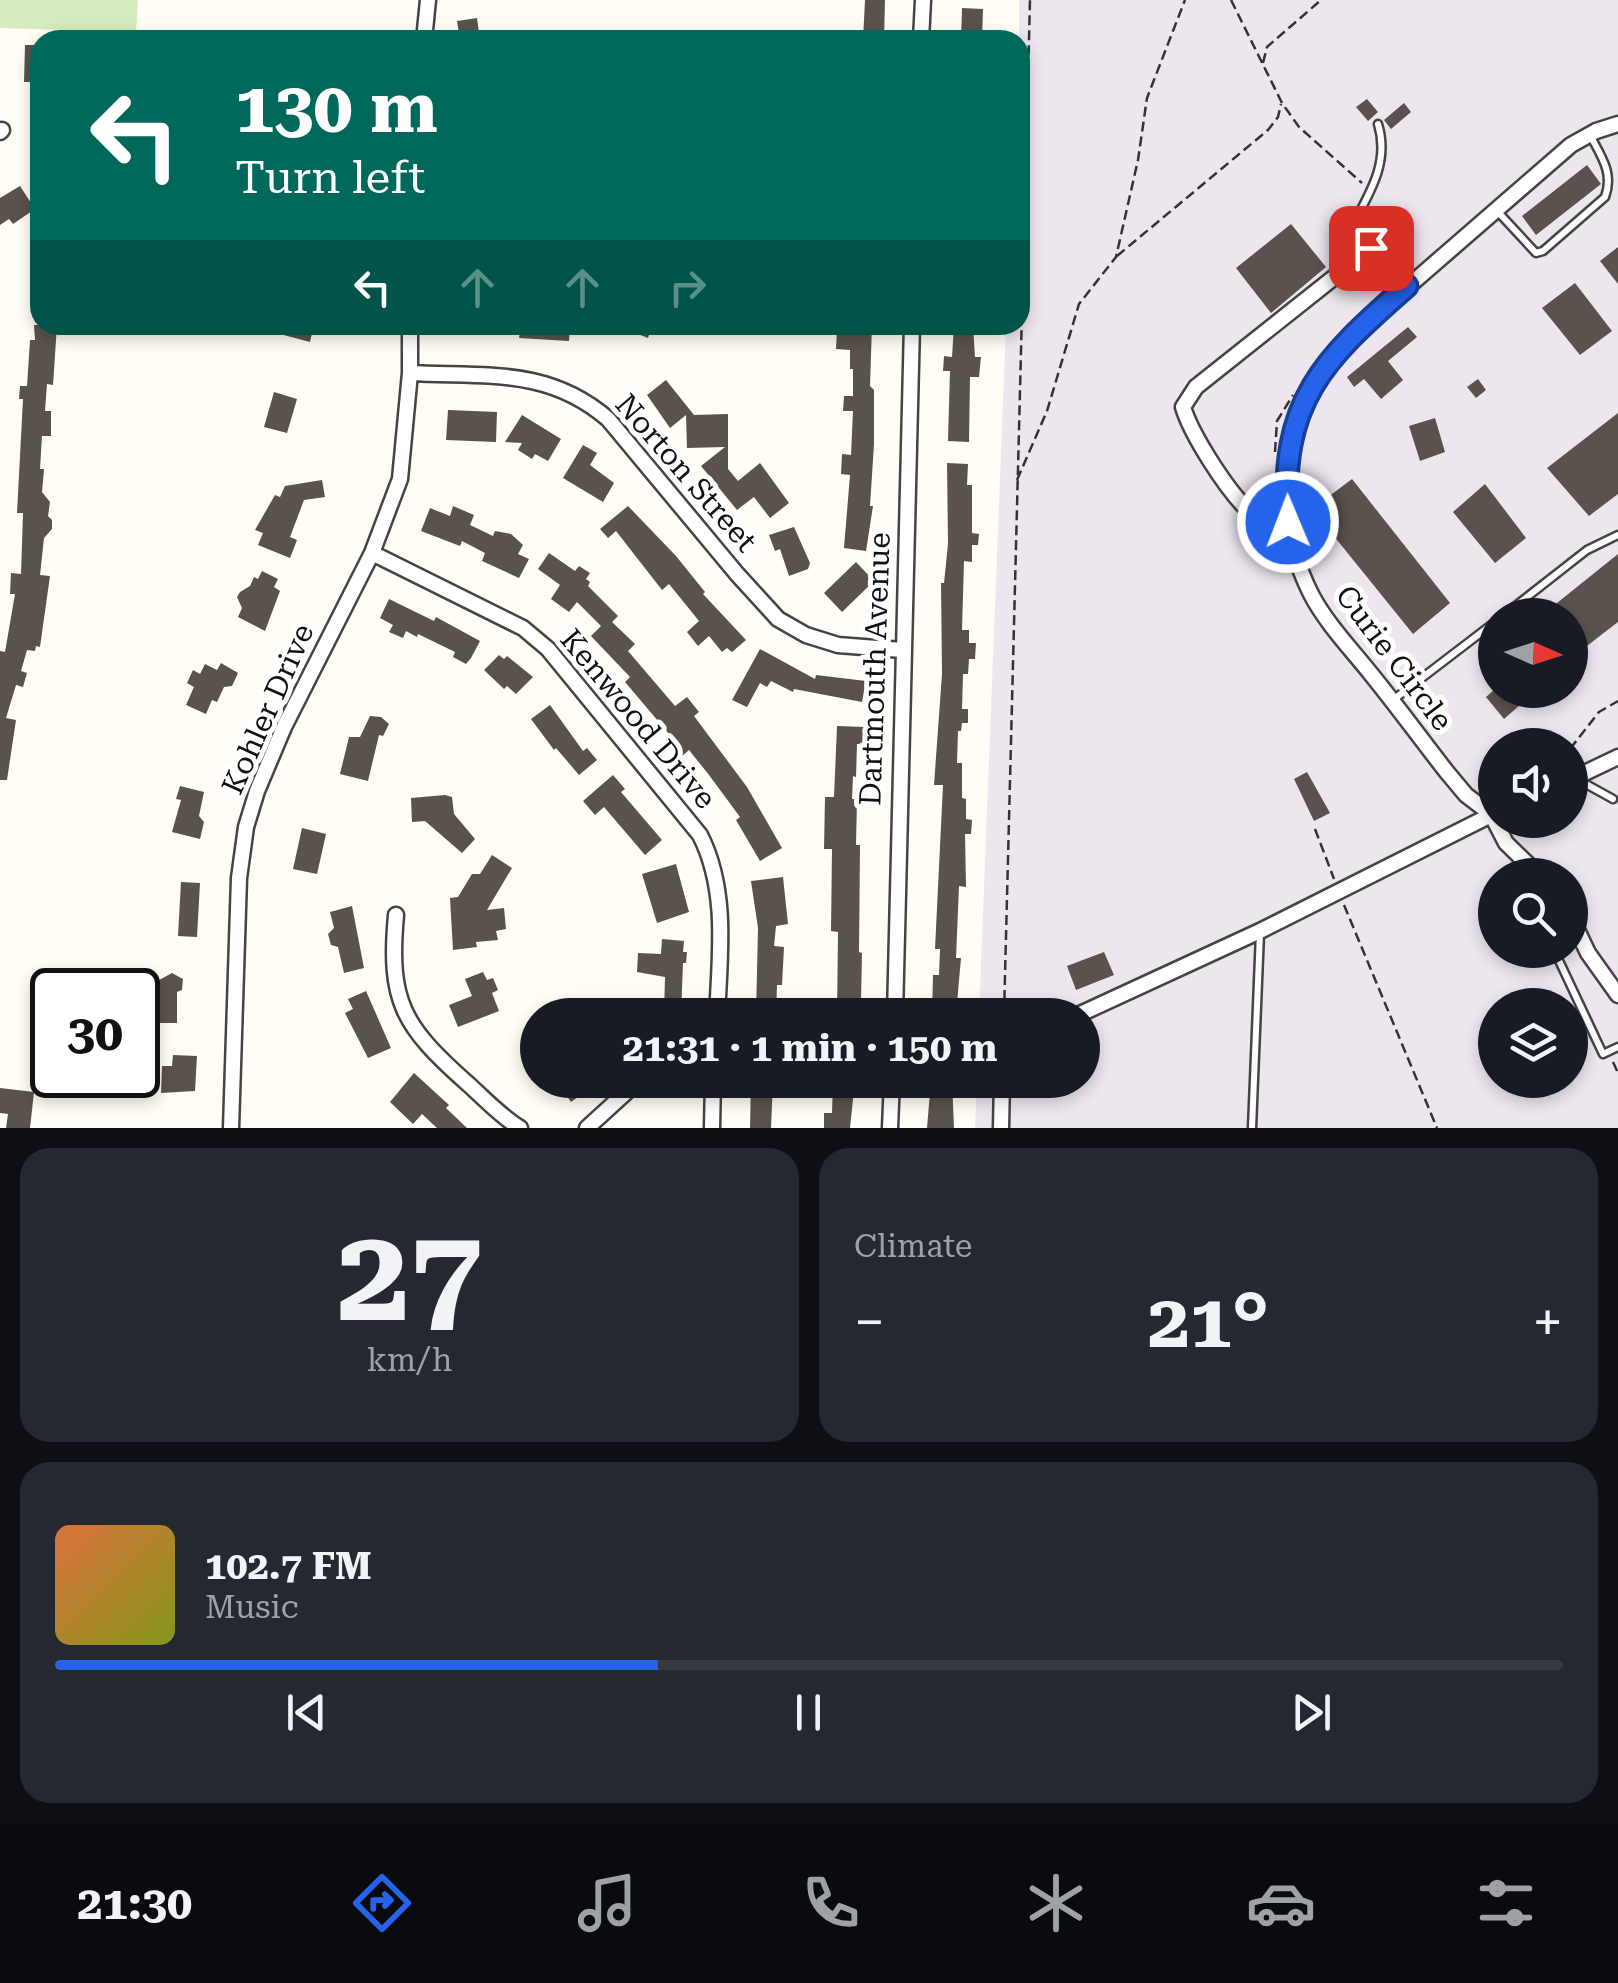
<!DOCTYPE html>
<meta charset="utf-8">
<style>
:root{--surface:#171b24;--page:#242831;--text:#f1f3f6;--muted:#9ea1a6;--line:#363941;--accent:#2563eb}
body{margin:0;font-family:"Roboto Serif",serif;background:var(--page);color:var(--text);height:100vh;display:flex;flex-direction:column;font-size:38px;white-space:nowrap}
*{box-sizing:border-box;margin:0}
p{font-size:32px;color:var(--muted)}
.icon{flex:none;width:55px;height:55px;fill:none;stroke:currentColor;stroke-width:2;stroke-linecap:round;stroke-linejoin:round}
.map{position:relative;height:1128px;overflow:hidden}
.sheet{display:flex;flex-direction:column;gap:20px;padding:20px;background:#0d0f14;flex:1}
.sheet>*{flex:none}
.hud{position:absolute;left:30px;top:30px;width:1000px;height:305px;border-radius:30px;box-shadow:0 5px 15px #0003;background:#00695c;color:#fff;overflow:hidden}
.needle{width:65px;rotate:93deg}
.fabs{position:absolute;left:1478px;top:598px;display:grid;gap:20px}
.fabs a{display:grid;place-items:center;width:110px;height:110px;border-radius:50%;background:var(--surface);box-shadow:0 5px 15px #0003;font-size:50px}
.speed{position:absolute;left:30px;top:968px;display:flex;gap:20px;font-size:50px;font-weight:700;text-align:center}
.speed>*{display:grid;place-content:center;width:130px;height:130px;border-radius:50%;background:var(--surface);box-shadow:0 5px 15px #0003;line-height:1}
.speed .limit{border:5px solid #111;border-radius:15px;background:#fff;color:#111}
.pin{position:absolute;display:grid;place-items:center;width:85px;height:85px;color:#fff;margin:-42px;border-radius:20px;box-shadow:0 5px 15px #0006}
.me{position:absolute;width:110px;margin:-55px;rotate:359deg;stroke-linejoin:round;filter:drop-shadow(0 0 8px #0008)}
.turn{display:flex;align-items:center;gap:35px;height:210px;padding:0 40px;font-size:45px}
.turn .icon{width:130px;height:130px;stroke-width:2.5}
.turn b{display:block;font-size:70px;line-height:85px}
.lanes{display:flex;align-items:center;height:95px;padding:0 40px;background:#0003;justify-content:center;gap:50px;direction:ltr}
.lanes .off{opacity:.35}
.big{font-size:75px;font-weight:700;line-height:1.1}
.sheet .card{flex:1;display:flex;flex-direction:column;justify-content:center;gap:15px;min-width:0;padding:0 35px;border-radius:30px;background:var(--page)}
.sheet .dial{align-items:center;gap:0}
.dial b{font-size:130px;line-height:1}
.song{display:flex;align-items:center;gap:30px}
.cover{width:120px;height:120px;border-radius:15px;background:linear-gradient(135deg,hsl(20 70% 55%),hsl(70 70% 35%))}
.played{height:10px;border-radius:5px;background:linear-gradient(90deg,var(--accent) 40%,var(--line) 40%)}
.keys{display:flex;justify-content:space-around;direction:ltr}
.heat{display:flex;justify-content:space-between;align-items:center;font-size:55px;direction:ltr}
.sheet .tiles{flex:1;display:grid;gap:20px;grid-template-columns:1fr 1fr}
.card:last-child{grid-column:span 2}
.trip{position:absolute;left:520px;top:998px;width:580px;height:100px;border-radius:50px;background:var(--surface);box-shadow:0 5px 15px #0003;font-weight:700;line-height:100px;text-align:center}
.tabs{display:flex;height:160px;justify-content:space-around;align-items:center;background:#090b0e;color:var(--muted)}
.tabs .icon{width:70px;height:70px}
.tabs .current{color:var(--accent)}
.tabs b{font-size:45px;color:var(--text)}
.map>svg:first-child{display:block}
.industrial{fill:#eee6ef;fill-rule:evenodd}
.green{fill:#d5ebbd}
.building{fill:#5a524d}
.lines{fill:none;stroke-linecap:round;stroke-linejoin:round}
.lane-casing{stroke:#444;stroke-width:11}
.street-casing{stroke:#444;stroke-width:19}
.path{stroke:#333;stroke-width:2.5;stroke-dasharray:10 5;stroke-linecap:butt}
.lane{stroke:#fff;stroke-width:6}
.street{stroke:#fff;stroke-width:14}
.route-casing{stroke:#184099;stroke-width:25}
.route{stroke:#2563eb;stroke-width:18}
.labels{text-anchor:middle;stroke-width:10;stroke-linejoin:round;paint-order:stroke}
.street-label{font-size:30px;fill:#111;stroke:#fff}
</style>
<div class="map">
<svg width="1618" height="1128" viewBox="0 0 1618 1128">
<rect width="100%" height="100%" fill="#fffdf5"/>
<path class="industrial" d="M1019,0H1618V1128H975L977,1080H1082V1015H979L1006,325H1020ZM1495,615H1570V690H1495ZM1495,745H1570V820H1495ZM1495,875H1570V950H1495ZM1495,1005H1570V1080H1495Z"/>
<path class="green" d="M0,0H138L136,32L0,28Z"/>
<path class="building" d="M865,0H885L884,40H863Z
M962,8L983,9L982,40H961Z
M477,18L480,40H460L457,21Z
M25,45H40V82H24Z
M1367,99L1378,112L1368,121L1356,107Z
M1404,103L1411,112L1391,129L1384,120Z
M1587,165L1601,184L1536,235L1522,216Z
M20,186L35,209L13,224L9,219L0,225V198Z
M1291,224L1326,267L1271,313L1236,268Z
M1618,247V284L1600,261Z
M1575,283L1612,331L1580,355L1542,308Z
M34,325H57L53,385L47,384L45,411H51V436H42L40,469H44L42,492L50,502L48,516L52,520V529L44,538L40,575L50,576L40,647L36,646L35,651L27,650L21,671L27,673L23,687L16,685L6,718L16,720L7,780H0V651L5,652L15,594H10L11,573L21,574L23,513H17L23,399H19L20,386H27L30,340H35Z
M262,325H314L310,342L261,329Z
M521,325H570L569,341L519,338Z
M616,325H652L648,338Z
M851,325H872L870,386L874,390V444L870,506H873L866,551L844,548L850,475L841,474L842,454L851,455L853,411H843L844,396H853V369H850V350L836,349L837,329L851,330Z
M954,325H973L975,357H981L979,377H970L969,442L948,441L950,371H943L944,356L952,357Z
M1408,327L1417,337L1388,361L1403,380L1381,399L1364,379L1354,387L1347,377Z
M1478,379L1486,390L1476,398L1467,387Z
M666,380L694,415L728,414V469L738,481L760,463L789,503L770,518L754,497L737,510L701,466L725,447L687,448L686,415L670,428L647,395Z
M274,392L297,399L287,433L264,427Z
M448,410L497,412L496,442L446,440Z
M1618,413V494L1589,516L1547,468Z
M522,415L561,439L548,461L535,454L532,459L518,450L522,443L505,442Z
M1435,418L1445,452L1420,461L1409,426Z
M583,445L597,453L590,465L614,483L603,502L563,478Z
M947,463L968,464L967,485H972V533L979,534L978,545H972V562L964,561L962,630H969V643H976L975,659H969L968,674H963L962,709H968V723H962L961,731H958L957,763H962V798L966,799V819L972,820L971,834H965L966,887L959,886L956,958H961L956,1015H932L933,975H939L940,949H935L943,785H934L942,674L941,583H944L948,544Z
M1352,479L1450,603L1413,634L1312,509Z
M322,480L325,497L304,500L290,537L297,540L290,558L258,545L263,533L255,530L275,495L280,497L285,486Z
M1485,484L1526,538L1495,563L1453,512Z
M453,506L474,515L470,525L493,536L495,531L511,534L523,545L518,554L529,559L519,578L482,561L485,553L462,541L460,546L421,531L430,508L450,516Z
M628,506L676,556L705,592L703,594L746,640L732,652L727,648L722,652L709,636L698,646L687,632L699,621L669,584L662,590L616,531L608,538L600,529Z
M794,527L810,563L808,569L789,576L780,549L775,551L769,535Z
M549,553L575,571L579,566L590,573L586,579L590,582L588,586L618,616L612,622L635,644L628,651L675,706L687,697L699,712L694,716L747,787L782,848L760,861L736,820L740,817L709,775L689,750L680,758L670,746L675,741L625,682L630,677L591,636L601,626L577,602L569,612L551,599L560,585L538,569Z
M1618,554V622L1570,659V615H1542Z
M856,562L874,581L842,612L824,593Z
M262,571L278,579L274,587L280,591L265,631L238,617L242,608L237,597L240,592L250,586L254,577L258,579Z
M389,599L434,621L436,617L480,641L471,658L466,664L453,657L455,652L418,634L417,637L406,631L403,638L389,632L393,625L380,618Z
M760,649L815,679L816,675L866,681L862,702L794,689L793,692L771,681L767,687L760,683L747,707L732,700Z
M499,655L504,659L507,656L533,677L516,694L507,686L504,689L484,670Z
M221,663L238,673L232,686L224,687L217,702L212,700L206,714L186,705L194,687L187,683L193,670L200,674L205,664L217,670Z
M1494,690H1507L1520,705L1504,719L1486,697Z
M550,705L583,751L587,748L597,760L579,775L556,748L554,750L531,719Z
M370,716L381,717L389,724L383,736L379,735L368,781L340,774L349,737H360Z
M837,726L865,727V744H857L856,777L853,776L852,799H857L856,845H860L859,952L862,953L861,1001H855V1015H837L838,932L831,931L832,849H824L825,797H834Z
M1307,772L1330,813L1314,821L1294,779Z
M613,775L625,789L621,792L662,840L645,855L604,807L595,815L583,801Z
M180,786L204,792L199,816L204,822L200,839L172,832L181,800L176,799Z
M445,795L452,797L454,814L475,839L462,853L425,821L412,822L411,798Z
M302,828L326,834L317,874L293,869Z
M492,855L512,868L487,910L504,908L506,929L496,931L498,940L476,942L477,947L453,950L450,898L458,897L472,874H480Z
M676,864L689,912L657,923L642,874Z
M783,877L788,924L776,926L774,946L784,947L782,985H777L776,1015H756L758,928L751,881Z
M181,882L200,883L197,937L178,936Z
M352,906L364,968L344,973L338,947L331,945L328,934L334,928L330,912Z
M662,939L684,941L683,952H687L686,963H683L681,1015H664L665,977L637,972L638,953L661,954Z
M1104,952L1114,975L1076,990L1067,966Z
M483,972L487,980L493,978L498,990L492,993L499,1011L458,1027L449,1005L472,996L465,979Z
M172,973L183,979L182,990L177,992V1023H157V1005L150,997V985Z
M366,991L391,1048L368,1058L345,1013L353,1009L348,999Z
M538,1048V1077L524,1057Z
M173,1055L197,1056L195,1091L161,1093L162,1066H172Z
M414,1073L449,1105L446,1108L467,1128H437L422,1114L413,1124L390,1102Z
M556,1080H577L585,1092L571,1102Z
M751,1080H773L771,1128H750Z
M833,1080H855L850,1128H824V1113H832Z
M931,1080H952L954,1128H927Z
M0,1088L34,1092L30,1128H6L8,1114L0,1113Z"/>
<g class="lines">
<g class="lane-casing">
<path id="lane" d="M1498,212L1536,253L1543,251L1605,197C1614,173 1601,156 1590,135
M1351,228C1369,194 1390,163 1378,124
M1504,615L1587,550L1618,535
M1393,700L1495,622
M1575,778L1613,799
M1554,950L1603,1054L1618,1047
M1252,1128L1260,933"/>
</g>
<g class="street-casing">
<path id="street" d="M424,40L428,0
M921,40L923,0
M0,132L2,130
M410,373C485,377 548,367 608,419L737,574L778,619L806,635L838,645L902,650
M1293,546C1278,530 1259,521 1244,506C1224,485 1191,434 1183,407L1196,387L1371,248L1407,286
M372,553L523,628L548,649L700,835C728,890 720,954 717,1015
M1570,780L1618,757
M1539,875L1506,843L1491,814L1466,795L1446,771C1421,739 1397,706 1371,674C1351,649 1326,623 1311,594C1268,508 1283,415 1343,343L1571,145L1596,131L1618,124
M396,915C388,1002 403,1026 467,1083C484,1098 500,1116 520,1128
M1570,915L1588,953L1618,995
M895,1015L912,325
M1078,1015L1260,931L1495,813
M231,1128L239,878L246,827L257,791L284,727L372,553L400,479L410,373V325
M587,1128L634,1085L647,1080
M712,1128L713,1080
M890,1128L892,1080
M1001,1128L1002,1080"/>
</g>
<path class="path" d="M1231,0L1282,103L1299,127L1362,183
M1263,63L1267,47L1321,0
M1117,256L1268,130L1278,117L1281,104
M1275,452L1277,421L1293,395
M1017,480L1047,411L1079,304L1116,257L1138,160L1147,98L1185,0
M1570,749L1599,712L1618,701
M1315,829L1334,879
M1344,905L1437,1128
M1004,1015L1030,0
M1613,1062L1618,1073"/>
<use href="#lane" class="lane"/>
<use href="#street" class="street"/>
</g>
<g class="lines">
<g class="route-casing">
<path id="route" d="M1288,522C1279,401 1323,360 1407,286L1371,248"/>
</g>
<use href="#route" class="route"/>
</g>
<g class="labels">
<g class="street-label">
<text transform="translate(686 473) rotate(49)" y="10">Norton Street</text>
<text transform="translate(1394 658) rotate(53)" y="10">Curie Circle</text>
<text transform="translate(875 669) rotate(-88)" y="10">Dartmouth Avenue</text>
<text transform="translate(268 709) rotate(-66)" y="10">Kohler Drive</text>
<text transform="translate(638 719) rotate(50)" y="10">Kenwood Drive</text>
</g>
</g>
</svg>
<div class="fabs">
<a><svg class="needle" viewBox="-14 -14 28 28"><path d="M0-13l5 13h-10z" fill="#e53935"/><path d="M0 13l5-13h-10z" fill="#9ea1a6"/></svg></a>
<a><svg class="icon" aria-label="sound" viewBox="0 0 24 24"><path d="M4 9h4l5-4v14l-5-4H4zM17 9q2 3 0 6"/></svg></a>
<a><svg class="icon" aria-label="search" viewBox="0 0 24 24"><circle cx="10" cy="10" r="6"/><path d="M15 15l6 6"/></svg></a>
<a><svg class="icon" aria-label="layers" viewBox="0 0 24 24"><path d="M12 4l9 5-9 5-9-5zM3 14l9 5 9-5"/></svg></a>
</div>
<div class="speed"><div class="limit">30</div></div>
<div class="pin" style="left:1371px;top:248px;background:#d93025"><svg class="icon" aria-label="arrive" viewBox="0 0 24 24"><path d="M6 21V4h12l-3 4 3 4H6"/></svg></div>
<svg class="me" style="left:1288px;top:522px" viewBox="-20 -20 40 40"><circle r="17" fill="#2563eb" stroke="#fff" stroke-width="3"/><path d="M0-11L8 9 0 5-8 9z" fill="#fff"/></svg>
<div class="trip">21:31 · 1 min · 150 m</div>
<div class="hud">
<div class="turn"><svg class="icon" aria-label="left" viewBox="0 0 24 24"><path d="M17 20v-9H6M10 6l-5 5 5 5"/></svg><div><b>130 m</b>Turn left</div></div>
<div class="lanes"><svg class="icon" aria-label="left" viewBox="0 0 24 24"><path d="M17 20v-9H6M10 6l-5 5 5 5"/></svg><svg class="icon off" aria-label="ahead" viewBox="0 0 24 24"><path d="M12 20V5M6 11l6-6 6 6"/></svg><svg class="icon off" aria-label="ahead" viewBox="0 0 24 24"><path d="M12 20V5M6 11l6-6 6 6"/></svg><svg class="icon off" aria-label="right" viewBox="0 0 24 24"><path d="M7 20v-9h11M14 6l5 5-5 5"/></svg></div>
</div>
</div>
<section class="sheet">
<div class="tiles">
<div class="card dial"><b>27</b><p>km/h</p></div>
<div class="card"><p>Climate</p>
<div class="heat"><a>−</a><b class="big">21°</b><a>+</a></div>
</div>
<div class="card">
<div class="song"><i class="cover"></i><div><b>102.7 FM</b><p>Music</p></div></div>
<div class="played"></div>
<div class="keys"><svg class="icon" aria-label="previous" viewBox="0 0 24 24"><path d="M18 5L8 12l10 7zM5 5v14"/></svg><svg class="icon" aria-label="pause" viewBox="0 0 24 24"><path d="M8 5v14M16 5v14"/></svg><svg class="icon" aria-label="next" viewBox="0 0 24 24"><path d="M6 5l10 7-10 7zM19 5v14"/></svg></div>
</div>
</div>
</section>
<nav class="tabs">
<b>21:30</b>
<svg class="icon current" aria-label="directions" viewBox="0 0 24 24"><path d="M12 3l9 9-9 9-9-9zM9 14v-3h6M13 9l2 2-2 2"/></svg>
<svg class="icon" aria-label="music" viewBox="0 0 24 24"><path d="M9 18V5l10-2v13"/><circle cx="6" cy="18" r="3"/><circle cx="16" cy="16" r="3"/></svg>
<svg class="icon" aria-label="phone" viewBox="0 0 24 24"><path d="M5 4h4l2 5-3 2q2 4 5 5l2-3 5 2v4C11 20 4 13 5 4z"/></svg>
<svg class="icon" aria-label="climate" viewBox="0 0 24 24"><path d="M12 3v18M4 7l16 10M4 17L20 7"/></svg>
<svg class="icon" aria-label="car" viewBox="0 0 24 24"><path d="M5 17H2v-5l4-1 3-4h7l3 4 3 1v5h-3M9 17h6M6 11h13"/><circle cx="7" cy="17" r="2"/><circle cx="17" cy="17" r="2"/></svg>
<svg class="icon" aria-label="filters" viewBox="0 0 24 24"><path d="M4 7h16M4 17h16"/><circle cx="9" cy="7" r="2"/><circle cx="15" cy="17" r="2"/></svg>
</nav>
